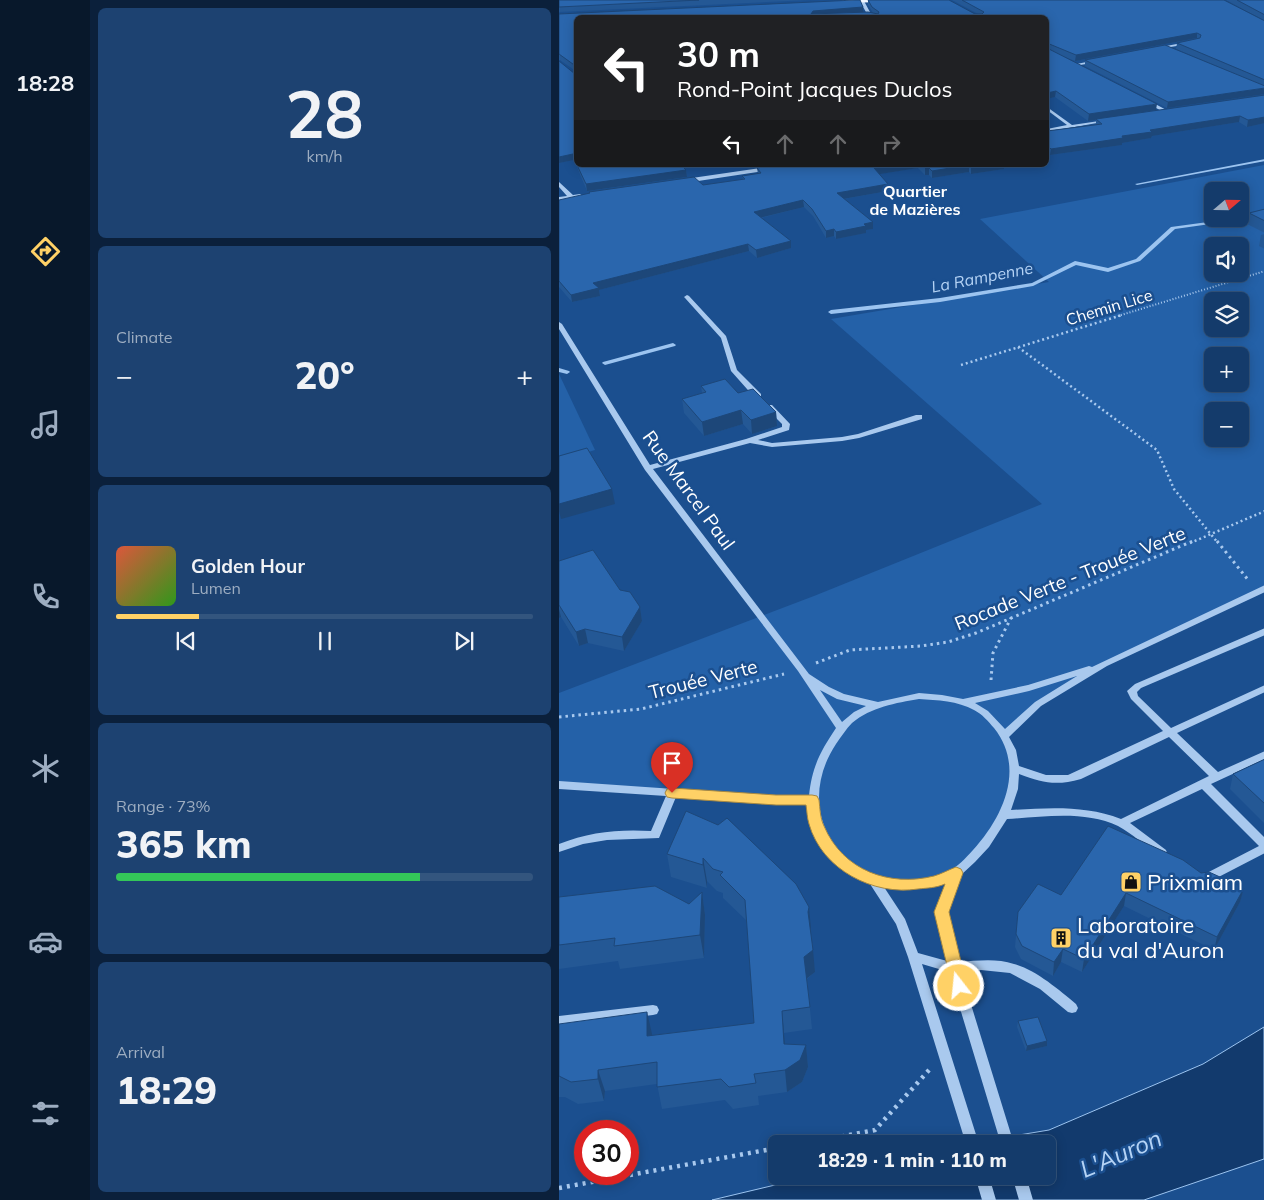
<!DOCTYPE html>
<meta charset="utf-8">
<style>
:root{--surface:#143b6b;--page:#1d4271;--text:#f1f3f6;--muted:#9dadc1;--line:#33557e;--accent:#ffd166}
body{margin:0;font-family:Mulish,sans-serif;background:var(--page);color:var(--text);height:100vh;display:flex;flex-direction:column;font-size:19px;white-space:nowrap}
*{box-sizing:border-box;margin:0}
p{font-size:16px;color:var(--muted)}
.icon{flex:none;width:28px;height:28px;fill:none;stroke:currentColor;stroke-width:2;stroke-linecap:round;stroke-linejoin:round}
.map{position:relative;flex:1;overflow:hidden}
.panel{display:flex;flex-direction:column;gap:8px;padding:8px;background:#0b203b;width:469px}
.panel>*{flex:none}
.guide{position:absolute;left:15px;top:15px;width:475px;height:152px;border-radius:8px;box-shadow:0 2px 12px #0003,0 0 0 1px var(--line);background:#202124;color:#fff;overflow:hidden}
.needle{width:32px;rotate:70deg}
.tools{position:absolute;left:645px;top:182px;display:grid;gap:10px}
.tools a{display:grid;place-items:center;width:45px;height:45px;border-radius:8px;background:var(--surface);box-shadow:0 2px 12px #0003,0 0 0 1px var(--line);font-size:25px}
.speed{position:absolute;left:15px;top:1120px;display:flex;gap:10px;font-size:25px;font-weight:700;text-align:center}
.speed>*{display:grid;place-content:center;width:65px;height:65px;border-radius:50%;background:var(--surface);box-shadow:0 2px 12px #0003,0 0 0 1px var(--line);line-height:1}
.speed .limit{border:8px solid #d22;background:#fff;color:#111}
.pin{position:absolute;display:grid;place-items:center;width:42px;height:42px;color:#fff;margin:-51px -21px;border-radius:50% 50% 50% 0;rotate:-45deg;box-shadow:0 0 5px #0007}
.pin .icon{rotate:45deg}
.me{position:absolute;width:55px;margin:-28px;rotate:344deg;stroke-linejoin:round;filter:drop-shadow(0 0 4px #0008)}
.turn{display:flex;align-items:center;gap:18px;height:105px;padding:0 20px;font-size:22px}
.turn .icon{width:65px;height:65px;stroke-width:2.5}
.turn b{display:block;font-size:35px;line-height:42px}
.lanes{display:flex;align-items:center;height:48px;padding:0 20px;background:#0003;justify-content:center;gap:25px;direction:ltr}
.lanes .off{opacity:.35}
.big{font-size:38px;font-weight:800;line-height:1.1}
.panel .tile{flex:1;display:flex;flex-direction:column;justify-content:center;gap:8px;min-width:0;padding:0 18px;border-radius:8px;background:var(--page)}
.panel .dial{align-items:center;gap:0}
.dial b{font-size:65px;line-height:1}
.song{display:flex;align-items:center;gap:15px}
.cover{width:60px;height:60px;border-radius:8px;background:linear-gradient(135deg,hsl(10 70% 55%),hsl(110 70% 35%))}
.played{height:5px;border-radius:2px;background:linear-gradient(90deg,var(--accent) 20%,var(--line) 20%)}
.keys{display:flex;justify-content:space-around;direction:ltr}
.heat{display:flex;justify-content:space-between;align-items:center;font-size:28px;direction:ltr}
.charge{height:8px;border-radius:4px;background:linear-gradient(90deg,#34c759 73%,var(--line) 0)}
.trip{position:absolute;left:209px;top:1135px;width:288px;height:50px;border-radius:8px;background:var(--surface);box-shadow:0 2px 12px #0003,0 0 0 1px var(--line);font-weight:800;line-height:50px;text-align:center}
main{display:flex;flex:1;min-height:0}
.menu{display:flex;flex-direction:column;width:90px;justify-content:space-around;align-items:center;background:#08182b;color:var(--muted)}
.menu .icon{width:35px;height:35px}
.menu .on{color:var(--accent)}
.menu b{font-size:22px;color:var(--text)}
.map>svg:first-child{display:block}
.green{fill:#2461a8;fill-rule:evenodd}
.water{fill:#123a6d;stroke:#9cc4f0}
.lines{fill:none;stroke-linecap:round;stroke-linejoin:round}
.stream{fill:#9cc4f0;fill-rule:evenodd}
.path-far3{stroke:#a9c9ee;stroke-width:2;stroke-dasharray:1 2;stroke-linecap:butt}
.path-far2{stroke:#a9c9ee;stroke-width:2.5;stroke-dasharray:2 3;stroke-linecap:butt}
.path-far1{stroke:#a9c9ee;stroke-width:3;stroke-dasharray:2.5 4;stroke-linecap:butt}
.path{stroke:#a9c9ee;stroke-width:4.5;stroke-dasharray:3 5;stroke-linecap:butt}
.minor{fill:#a9c9ee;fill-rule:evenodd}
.major{fill:#f0f6ff;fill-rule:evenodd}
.wall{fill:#245895}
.shaded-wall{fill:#1d4779}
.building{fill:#2a66ad;stroke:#1d4779}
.route{fill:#ffd166;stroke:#a68842}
.labels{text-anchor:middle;stroke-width:5;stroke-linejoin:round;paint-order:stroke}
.far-neighbourhood-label{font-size:16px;font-weight:bold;fill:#fff;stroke:#1b4f8f}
.far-water-label{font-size:16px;font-style:italic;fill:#b5d3f5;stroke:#1b4f8f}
.far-street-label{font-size:16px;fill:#fff;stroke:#1b4f8f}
.street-label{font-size:19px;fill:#fff;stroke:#1b4f8f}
.near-poi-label{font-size:22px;fill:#fff;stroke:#1b4f8f;text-anchor:start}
.near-water-label{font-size:24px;font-style:italic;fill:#b5d3f5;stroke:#1b4f8f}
</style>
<main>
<nav class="menu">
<b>18:28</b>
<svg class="icon on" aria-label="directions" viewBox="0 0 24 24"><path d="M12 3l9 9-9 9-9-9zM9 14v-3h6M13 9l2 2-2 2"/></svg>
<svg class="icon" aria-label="music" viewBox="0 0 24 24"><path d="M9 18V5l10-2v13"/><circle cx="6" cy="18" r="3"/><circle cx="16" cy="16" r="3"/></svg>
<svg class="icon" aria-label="phone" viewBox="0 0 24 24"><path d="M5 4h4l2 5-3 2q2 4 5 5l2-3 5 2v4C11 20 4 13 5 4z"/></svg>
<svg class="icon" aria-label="climate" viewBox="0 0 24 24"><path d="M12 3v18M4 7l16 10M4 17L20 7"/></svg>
<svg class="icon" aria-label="car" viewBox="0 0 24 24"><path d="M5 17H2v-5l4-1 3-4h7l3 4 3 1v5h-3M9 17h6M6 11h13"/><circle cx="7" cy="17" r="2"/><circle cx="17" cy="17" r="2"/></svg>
<svg class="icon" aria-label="filters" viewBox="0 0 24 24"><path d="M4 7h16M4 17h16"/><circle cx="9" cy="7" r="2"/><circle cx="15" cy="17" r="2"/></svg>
</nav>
<section class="panel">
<div class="tile dial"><b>28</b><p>km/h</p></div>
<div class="tile"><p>Climate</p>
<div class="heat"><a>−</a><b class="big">20°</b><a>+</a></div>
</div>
<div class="tile">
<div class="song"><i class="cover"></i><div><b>Golden Hour</b><p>Lumen</p></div></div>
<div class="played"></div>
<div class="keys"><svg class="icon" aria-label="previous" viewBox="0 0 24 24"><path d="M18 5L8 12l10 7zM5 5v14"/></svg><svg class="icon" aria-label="pause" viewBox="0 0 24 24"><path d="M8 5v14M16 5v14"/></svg><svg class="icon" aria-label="next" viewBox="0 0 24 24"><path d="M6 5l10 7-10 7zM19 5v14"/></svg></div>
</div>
<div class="tile"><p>Range · 73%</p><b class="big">365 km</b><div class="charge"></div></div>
<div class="tile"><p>Arrival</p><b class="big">18:29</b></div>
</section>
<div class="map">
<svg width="706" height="1200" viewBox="0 0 706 1200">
<rect width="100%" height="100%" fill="#1b4f8f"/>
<path class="green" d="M705,165V588L545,664L479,704L445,736L452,749L449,808L397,873L342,886L316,882L268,845L253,800L0,785V693L255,596L483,504L272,319L490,282L421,219ZM654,191H681V219H654ZM654,246H681V274H654ZM654,301H681V329H654ZM654,356H681V384H654ZM654,411H681V439H654Z
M0,374L36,450L0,461Z"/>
<path class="water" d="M705,1027V1159L585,1200H153L254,1176H488V1144H406L490,1130L644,1064Z"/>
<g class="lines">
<path class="stream" d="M706,159V161L578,185L576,184Z
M706,211V214L694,218L616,229L581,261L549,272L517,265L474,286L381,302L272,314L269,312L272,310L381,298L473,283L516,261L549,268L577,259L612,227L671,219H681V217L693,216Z
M114,343L117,345L116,346L46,365L43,363L44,362Z
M0,368L10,371L11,372L8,374L0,372Z"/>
<path class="path-far3" d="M559,316L706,271"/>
<path class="path-far2" d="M459,347L598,450L615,489L659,543
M402,365L563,315
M631,543L706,511"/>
<path class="path-far1" d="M658,541L690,581
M257,663L291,650L362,646L389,642L417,633L634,541
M432,680L434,653L452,618
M0,717L82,709L225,674"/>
<path class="path" d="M243,1144L316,1130L371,1069
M0,1188L218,1148"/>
<path class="minor" d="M302,0L305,1L312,14L318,18L309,16L301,1Z
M628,42L630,44L599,49L597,48Z
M537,60L539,62L515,66L513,65Z
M585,100H589L611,112L607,113L585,102Z
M488,107L513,125L547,120L549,121L488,132V129L508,125L488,110Z
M209,167L212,169L211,170L126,183L123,181L126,179Z
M0,182L14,195L21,194L24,196L21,198L0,201V197L8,196L0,187Z
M128,295L130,296L167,336L178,370L202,394V398H196L172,371L162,338L126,298L125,297Z
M0,322L3,324L91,465L187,439L223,427V424L206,407L210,405H213L231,424L230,430L199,440L213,443L283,437L299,434L357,415H363V419L300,438L283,441L213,447L191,443L94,469L250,674L270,687L285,694L319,702L360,693L383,695L404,699L469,685L530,666L533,667L706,585V592L548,666L482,706L450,737L457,750L460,766L487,775H509L604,731L572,699L568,691L576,684L706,628V635L582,688L578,692L579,696L612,728L706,685V692L618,733L659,772L706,751V759L652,784L706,838V853L648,883L644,884L640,883L639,880L640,877L700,846L643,789L571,823L607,850L608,853L607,856L603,857L599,856C586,846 574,834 559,826C526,810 483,817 448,819L430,847L416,862L402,875L388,912L400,962C417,961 437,958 455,964C477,970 500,990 517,1004L519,1008L517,1012L513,1013L509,1012L481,989L451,973L422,970L402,972L455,1144H442L390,972L363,964L420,1144H407L349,957L337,924L311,884L284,869L267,852L254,827L250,804H217L117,797L100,838L48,840L24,844L0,852V844C30,832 60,829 92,831L107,796L0,789V781L217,796H250C253,767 261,752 277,728L239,671L86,470L0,329ZM518,676L476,702L446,729L429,711L416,703L470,691ZM261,690L278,699L307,706L295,712L283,722ZM360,699C378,700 399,701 415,710C423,714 429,721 435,728C467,768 444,817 414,850C407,858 398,867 389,872C378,878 353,882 341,882C329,881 315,876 305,870C257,844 247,789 277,744C282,737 287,729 293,723C312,707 337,703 360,699ZM610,737L650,776L562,819C526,805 489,808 452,810L459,789L460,774C484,783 497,786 522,779ZM388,882L376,912L388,961L359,953L346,919L325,887L345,890L374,886Z
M94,1005L98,1006L100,1010L98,1014L94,1015L0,1026V1016Z
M416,1176H430L437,1200H423Z
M453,1176H467L474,1200H460Z"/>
<path class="major" d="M284,0H329L326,2L282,3Z"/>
</g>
<path class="wall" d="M0,0H252L0,12Z
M309,0L419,14L393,0H665L706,21V94L608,108L526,66V60L674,73L617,49L618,43L638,39V38L516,61L501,55L597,110L529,121L496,97L488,99V18H18V72L1,60H0V14L304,7V12L314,13L309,5Z
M667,0H706V21Z
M16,74H18V165H122L127,170L128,177L28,191L15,160L0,163Z
M706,95V123L688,127L680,122L593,136L592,138L563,143V145L491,155L488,152V131L537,124V119Z
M218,165H445V169L412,174L410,172L373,178L370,175H366L359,168L320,174L329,184V191L285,199L314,222V229L307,230V233L277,239L275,236L267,238L254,216L245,207L202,218L232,241V248L198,258L190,251L40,290L41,296L13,302L0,287V200L144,185L184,179L183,176L199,174L198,168Z
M706,209V233L688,224L690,213Z
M706,234V249L700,246L702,235Z
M142,386L179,393L217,412L218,426L193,434L184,424L145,436L125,413L123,399L143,393Z
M0,561L61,590L81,607L83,621L65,651L29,643L20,646L2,617L0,618Z
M706,759V824L671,789L674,774Z
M127,811L252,929L251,932L256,972L248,979L253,1029L225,1033L226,1044L247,1045L249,1067L243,1082L228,1092L199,1096L200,1105L174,1109L166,1100L103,1109L98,1084L46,1091L45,1101L19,1104L6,1097H0V1024L93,1035L195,1023L188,921L164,898V893L158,891L148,881V888L112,877L108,854Z
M642,873L685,888L681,902L655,950L565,906L523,972L502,962L494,976L462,959L456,947L459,912L502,895Z
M143,892L146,915L145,958L61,969L59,961L0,969V897L130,904Z
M459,1021L488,1041V1046L467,1051L458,1027Z"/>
<path class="shaded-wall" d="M304,7V12L252,14L254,11Z
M638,33V38L516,61L517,55Z
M706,88V94L608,108L609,102Z
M497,91L496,97L488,99V93Z
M598,104L597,110L529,121L530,114Z
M681,116L680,122L593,136L592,138L563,143V145L491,155L492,149L563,136L591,130Z
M706,117V123L688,127L689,120Z
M14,154L15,160L0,163V157Z
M194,165H213L194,168Z
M334,165H359V168L315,175V168Z
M410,165V172L373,178V171Z
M427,165H445V169L412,174V167Z
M366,168H370V175H366Z
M127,170L128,177L28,191L27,184Z
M329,184V191L278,200V193Z
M244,200L245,207L196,219L195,212Z
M314,222V229L307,230V233L277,239V232L305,224Z
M275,229V236L267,238V231Z
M232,241V248L198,258L197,250Z
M189,244L190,251L40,290L41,296L13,302L12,295L34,283Z
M182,410L184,424L145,436L143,422Z
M217,412L218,426L193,434L192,420Z
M53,489L56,504L2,519L0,511V504Z
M81,607L83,621L65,651L63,637Z
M0,609L2,617L0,618Z
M26,629L29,643L20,646L17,632Z
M144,858L148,881V888L144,865Z
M685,888L681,902L655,950L658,937Z
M143,892L146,915L145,958L141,935Z
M567,893L565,906L523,972L525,959Z
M250,907L252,929L250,935L249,912Z
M504,949L502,962L494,976L495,962Z
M254,950L256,972L247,979L245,957Z
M223,1011L228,1066L225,1044Z
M88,1012L93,1034V1058L88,1036Z
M488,1041V1046L467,1051L468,1046Z
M247,1045L249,1067L243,1082L228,1092L226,1070Z
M39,1070L46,1091L45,1101L39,1079Z"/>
<path class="building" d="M0,0H140L0,7Z
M296,0H301L304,7L254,11L252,14L309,12L319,14L320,12L313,7L309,0H390L416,14H423L425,12L403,0H665L706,21V80L618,43L641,38L642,35L638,33L517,55L488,43V18H18V67L0,54V14Z
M678,0H706V15Z
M606,45L706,86V88L609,102L526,60Z
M488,48L598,104L530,114L497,91L488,93Z
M0,61L16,74H18V163L14,154L0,157Z
M706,95V117L689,120L681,116L591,130L593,132L563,136L564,138L492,149L488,145V131L543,124L537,119Z
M18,165H122L127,170L27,184Z
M218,165H334L315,168L329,184L278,193L314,222L305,224L307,226L277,232L275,229L267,231L253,209L244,200L195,212L232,241L197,250L189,244L34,283L40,288L12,295L0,281V200L31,193L30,192L135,177L144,185L186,179L183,176L202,173L198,168Z
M363,165H409L373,171L370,168H366Z
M410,165H427L412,167Z
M706,209V221L690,213Z
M166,379L179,393L194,389L217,412L192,420L182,410L143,422L123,399L147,392L142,386Z
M28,448L53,489L0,504V456Z
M34,550L61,590L71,592L81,607L63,637L26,629L17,632L0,605V561Z
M706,759V804L674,774Z
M127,811L159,825L168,818L237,884L250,907L249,912L254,950L245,957L251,1007L223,1011L225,1044L247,1045L241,1060L226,1070L195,1074L197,1083L170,1087L162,1079L98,1087V1062L39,1070V1079L12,1082L0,1076V1024L88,1012V1036L195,1023L186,900L161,875L164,872L154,869L144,858V865L108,854Z
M549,826L624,860L642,873L650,872L685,888L658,937L567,893L525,959L504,949L495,962L463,946L457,934L459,912L479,884L502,895Z
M96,886L130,904L143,892L141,935L55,946L56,938L0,945V897Z
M479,1017L488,1041L468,1046L459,1021Z"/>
<path class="route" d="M113,788L217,795H253L258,796L260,800C261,808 261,818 265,826C284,871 331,887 375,876C382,874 389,870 397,867L402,869L404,873L390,912L408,986L406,991L400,993L395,991L393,986L375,912L386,884C377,888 368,888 359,889C315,896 263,870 250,824C248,818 248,811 247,805H217L113,798L108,797L106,793L108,789Z"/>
<defs>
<g id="shop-square" transform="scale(1.125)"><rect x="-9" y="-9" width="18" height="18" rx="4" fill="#ffd166" stroke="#1b4f8f"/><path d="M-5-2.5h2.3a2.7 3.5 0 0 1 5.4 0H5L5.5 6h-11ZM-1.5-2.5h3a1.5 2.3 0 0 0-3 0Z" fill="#111"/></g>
<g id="building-square" transform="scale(1.125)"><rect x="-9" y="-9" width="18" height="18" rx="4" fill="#ffd166" stroke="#1b4f8f"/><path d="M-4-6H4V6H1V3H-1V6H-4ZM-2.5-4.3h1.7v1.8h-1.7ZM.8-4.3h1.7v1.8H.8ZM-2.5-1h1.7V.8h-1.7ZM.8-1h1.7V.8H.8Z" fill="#111"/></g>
</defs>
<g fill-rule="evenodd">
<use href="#shop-square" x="572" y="882"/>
<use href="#building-square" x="502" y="938"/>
</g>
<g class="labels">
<g class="far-neighbourhood-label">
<text x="356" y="197">Quartier<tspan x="356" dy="18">de Mazières</tspan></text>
</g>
<g class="far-water-label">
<text transform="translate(423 277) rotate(-11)" y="6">La Rampenne</text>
</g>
<g class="far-street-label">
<text transform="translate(550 307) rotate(-17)" y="6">Chemin Lice</text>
</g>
<g class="street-label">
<text transform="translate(130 490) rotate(54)" y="7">Rue Marcel Paul</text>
<text transform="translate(511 578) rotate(-22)" y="7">Rocade Verte - Trouée Verte</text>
<text transform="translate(144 679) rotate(-14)" y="7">Trouée Verte</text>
</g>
<g class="near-poi-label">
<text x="588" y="890">Prixmiam</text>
<text x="518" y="933">Laboratoire<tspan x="518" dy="25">du val d'Auron</tspan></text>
</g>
<g class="near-water-label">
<text transform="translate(562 1154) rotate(-23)" y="8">L'Auron</text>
</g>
</g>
</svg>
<div class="tools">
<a><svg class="needle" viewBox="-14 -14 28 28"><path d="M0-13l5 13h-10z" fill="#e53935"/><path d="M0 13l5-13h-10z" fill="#9dadc1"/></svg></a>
<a><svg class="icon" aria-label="sound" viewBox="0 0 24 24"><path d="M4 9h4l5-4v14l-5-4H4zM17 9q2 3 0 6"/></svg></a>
<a><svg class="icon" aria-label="layers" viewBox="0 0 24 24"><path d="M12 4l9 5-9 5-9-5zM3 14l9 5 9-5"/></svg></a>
<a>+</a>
<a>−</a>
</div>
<div class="speed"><div class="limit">30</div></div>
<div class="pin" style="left:113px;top:793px;background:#d93025"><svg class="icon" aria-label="arrive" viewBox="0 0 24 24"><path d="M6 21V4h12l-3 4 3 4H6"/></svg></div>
<svg class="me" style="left:400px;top:986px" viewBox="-20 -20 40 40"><circle r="17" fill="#ffd166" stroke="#fff" stroke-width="3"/><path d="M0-11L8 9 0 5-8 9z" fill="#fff"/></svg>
<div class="trip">18:29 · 1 min · 110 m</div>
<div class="guide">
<div class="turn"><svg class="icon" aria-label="left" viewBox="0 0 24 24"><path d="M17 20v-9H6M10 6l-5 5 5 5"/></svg><div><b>30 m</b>Rond-Point Jacques Duclos</div></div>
<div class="lanes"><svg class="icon" aria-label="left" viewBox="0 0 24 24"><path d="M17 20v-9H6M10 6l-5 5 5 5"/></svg><svg class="icon off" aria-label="ahead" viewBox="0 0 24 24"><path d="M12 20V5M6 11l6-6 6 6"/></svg><svg class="icon off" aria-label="ahead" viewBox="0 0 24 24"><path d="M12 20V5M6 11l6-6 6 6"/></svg><svg class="icon off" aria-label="right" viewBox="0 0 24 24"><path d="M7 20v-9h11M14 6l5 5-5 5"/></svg></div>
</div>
</div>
</main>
